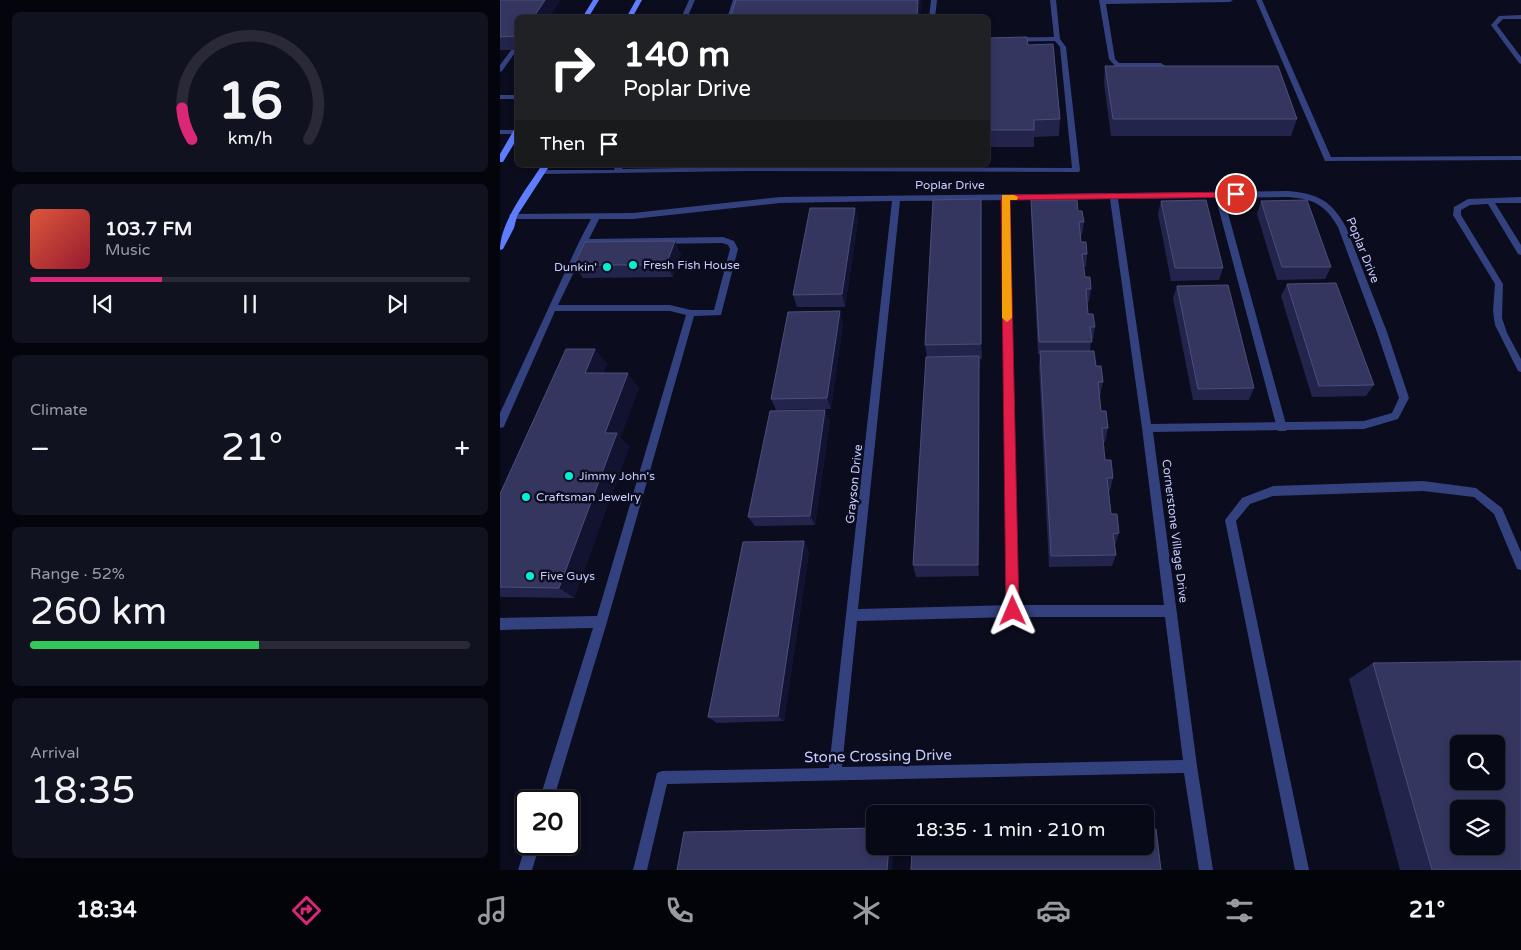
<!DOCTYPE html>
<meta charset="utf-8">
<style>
:root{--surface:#080916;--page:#11121f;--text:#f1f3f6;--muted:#989aa1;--line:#292a35;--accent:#db2777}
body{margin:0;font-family:"Varela Round",sans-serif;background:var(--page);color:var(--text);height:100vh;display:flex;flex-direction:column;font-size:19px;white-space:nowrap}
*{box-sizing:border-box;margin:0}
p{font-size:16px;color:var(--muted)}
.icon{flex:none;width:28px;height:28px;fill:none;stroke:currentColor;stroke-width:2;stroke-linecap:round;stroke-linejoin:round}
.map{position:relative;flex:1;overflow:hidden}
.sheet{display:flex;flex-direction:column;gap:12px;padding:12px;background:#04050c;width:500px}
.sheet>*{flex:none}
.top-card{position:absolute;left:15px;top:15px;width:475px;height:152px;border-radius:8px;box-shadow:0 2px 8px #0003,0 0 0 1px var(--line);background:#202124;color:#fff;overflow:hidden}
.fabs{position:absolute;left:950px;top:735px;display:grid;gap:10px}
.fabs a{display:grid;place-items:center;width:55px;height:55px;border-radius:8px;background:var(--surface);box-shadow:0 2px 8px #0003,0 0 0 1px var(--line);font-size:25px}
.speed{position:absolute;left:15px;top:790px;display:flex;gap:10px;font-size:25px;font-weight:700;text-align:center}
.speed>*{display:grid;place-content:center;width:65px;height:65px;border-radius:50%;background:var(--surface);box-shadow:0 2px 8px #0003,0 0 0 1px var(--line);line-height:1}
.speed .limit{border:2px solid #111;border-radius:8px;background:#fff;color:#111}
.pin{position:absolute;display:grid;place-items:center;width:42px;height:42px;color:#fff;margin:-21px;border:2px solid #fff;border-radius:50%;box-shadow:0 1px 5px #0007}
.me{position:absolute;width:55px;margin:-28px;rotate:359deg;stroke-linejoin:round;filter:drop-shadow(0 0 4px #0008)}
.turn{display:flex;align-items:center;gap:18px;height:105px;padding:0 25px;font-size:22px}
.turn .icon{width:65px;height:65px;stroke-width:2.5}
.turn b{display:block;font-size:35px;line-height:42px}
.then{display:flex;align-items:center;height:48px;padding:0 25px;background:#0003;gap:10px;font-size:19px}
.big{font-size:38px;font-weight:600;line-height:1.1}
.sheet .card{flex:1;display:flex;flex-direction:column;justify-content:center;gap:8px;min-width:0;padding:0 18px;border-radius:8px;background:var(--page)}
.sheet .dial{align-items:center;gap:0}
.dial svg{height:130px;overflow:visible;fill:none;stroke:var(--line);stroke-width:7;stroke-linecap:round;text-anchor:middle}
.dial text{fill:var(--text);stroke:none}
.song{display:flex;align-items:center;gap:15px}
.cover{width:60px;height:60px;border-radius:8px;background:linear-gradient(135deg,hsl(10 70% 55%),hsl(350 70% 35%))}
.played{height:5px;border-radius:2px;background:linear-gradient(90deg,var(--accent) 30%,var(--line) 30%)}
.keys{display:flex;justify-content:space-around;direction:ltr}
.heat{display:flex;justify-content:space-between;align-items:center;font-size:28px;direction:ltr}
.charge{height:8px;border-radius:4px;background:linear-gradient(90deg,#34c759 52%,var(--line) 0)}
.trip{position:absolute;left:366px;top:805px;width:288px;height:50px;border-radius:8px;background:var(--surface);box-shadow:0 2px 8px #0003,0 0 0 1px var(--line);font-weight:600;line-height:50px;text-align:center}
.tab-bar{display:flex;height:80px;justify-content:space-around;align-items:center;background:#030409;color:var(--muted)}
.tab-bar .icon{width:35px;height:35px}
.tab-bar .selected{color:var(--accent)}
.tab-bar b{font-size:22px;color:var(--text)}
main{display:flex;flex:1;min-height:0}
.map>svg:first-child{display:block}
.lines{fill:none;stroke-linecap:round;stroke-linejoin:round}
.lane{fill:#33417f;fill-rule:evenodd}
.street{fill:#33417f;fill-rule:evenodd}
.secondary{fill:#5e7dff;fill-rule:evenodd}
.wall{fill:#22244c}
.shaded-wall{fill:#121331}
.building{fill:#343660;stroke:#4b4e79;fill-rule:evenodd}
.route{fill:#e11d48;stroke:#92132f}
.slow{fill:#f59e0b}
.poi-dot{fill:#00f2d5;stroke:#0b0c1d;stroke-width:2}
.labels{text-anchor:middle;stroke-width:5;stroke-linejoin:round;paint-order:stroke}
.street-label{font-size:12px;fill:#c7cdff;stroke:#0b0c1d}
.poi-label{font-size:12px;fill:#c7cdff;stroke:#0b0c1d;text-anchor:start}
.near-street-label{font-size:15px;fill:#c7cdff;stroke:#0b0c1d}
</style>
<main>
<section class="sheet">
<div class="card dial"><svg viewBox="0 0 100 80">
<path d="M14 69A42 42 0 1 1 86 69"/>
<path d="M14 69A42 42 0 0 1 8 50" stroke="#db2777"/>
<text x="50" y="56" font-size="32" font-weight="700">16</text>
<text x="50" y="72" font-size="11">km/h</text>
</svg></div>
<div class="card">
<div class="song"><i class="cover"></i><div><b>103.7 FM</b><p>Music</p></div></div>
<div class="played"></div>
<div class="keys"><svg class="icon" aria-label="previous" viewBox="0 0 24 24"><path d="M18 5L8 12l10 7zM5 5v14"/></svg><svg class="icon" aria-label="pause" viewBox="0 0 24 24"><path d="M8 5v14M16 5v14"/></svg><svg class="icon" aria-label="next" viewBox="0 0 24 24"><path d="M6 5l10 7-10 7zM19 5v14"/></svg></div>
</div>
<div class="card"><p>Climate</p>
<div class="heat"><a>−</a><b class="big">21°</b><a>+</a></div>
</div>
<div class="card"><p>Range · 52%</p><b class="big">260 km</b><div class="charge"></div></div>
<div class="card"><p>Arrival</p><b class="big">18:35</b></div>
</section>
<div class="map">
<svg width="1021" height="870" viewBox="0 0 1021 870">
<rect width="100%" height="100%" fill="#0b0c1d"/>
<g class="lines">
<path class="lane" d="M189,0H195L187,18H181Z
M233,0H239L233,18H227Z
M431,0H437L435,18H429Z
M550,0H556L560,39L566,47L580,170L579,172L246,171L42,174L38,172L42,170H114L116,165H124L122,169L246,167L572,168L560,47L555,41L488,42V38L554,37Z
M599,0H733L730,2L606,4L615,59L619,63H661L675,73L676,74L673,76L659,67L615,66L609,59Z
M756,0H762L831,157L1021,156V160L825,161Z
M1021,15V19H1003L997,25L1021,57V64L1019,63L991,25L999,16Z
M12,49L17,50L2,71L0,72V65Z
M0,95H18V99H0Z
M0,130H18V134H0Z
M719,192L723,195L787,428L786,431H778L777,428L715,195Z
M505,194L509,197L519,611L517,615L513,617L509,615L507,611L501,197Z
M1021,197V203H995L1021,245V255L1018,254L988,204L970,205L961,210V215L1003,284L1002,318L1007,333L1021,359V372L1018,371L995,325L993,311L995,284L953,215L954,207L968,199Z
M96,214L100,217L89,239L223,237L234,241L238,249L221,315L194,316L107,622L53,801H39L93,628L0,630V618L97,616L186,315L170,311H55L5,424L4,427L0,428V413L79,242L93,215ZM222,243L228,245L230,249L214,310H191L170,305H58L87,245Z
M923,481L976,488L1002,508L1021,552V570L1017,569L994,514L974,497L923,491L773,496L750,504L736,521L809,870H795L725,520L742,498L773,486Z
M26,844H40L32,870H18Z"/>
<path class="street" d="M788,191C818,194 831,200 846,227L887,332L909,398L898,419L864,429L653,432L697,766L713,870H699L684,773L167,784L147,870H133L157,773L162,771L329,768L392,201L280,203L133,219H13L9,216L10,214L133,213L280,197ZM788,197C813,199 825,204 838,227L877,332L899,398L892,413L864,421L651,424L618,199ZM610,199L642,428L664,605H513L358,609L400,201ZM513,617H665L683,760L342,767L357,621Z"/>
<path class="secondary" d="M93,0H99L88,18H82Z
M136,0H142L132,18H126Z
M15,128H18V137L3,162H0V154Z
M42,165H50L17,216L14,228L3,249L0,250C0,222 27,188 42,165Z"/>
</g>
<path class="wall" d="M0,0H60L48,18H18V50H0Z
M488,38L528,45L560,119L559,136L534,137V147H488Z
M605,66L797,119L791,136H611L604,83Z
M481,199L482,216V359H480V371L479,576L416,577L413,565L427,357L425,345Z
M531,200L584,222L582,235H581V242L587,254L586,267H584L585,277L591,289L589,302H587L588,314L595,327L593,339H591L590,351L596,366L603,382L600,396H599L601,411L608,428L605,442H603L605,460L613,478L610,491H609L611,514L619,533L615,545L616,555L612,566L549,567L539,366L540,354H538L531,213Z
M661,201L723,268L719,280L671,281L658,214Z
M761,201L831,267L825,279L777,280L757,214Z
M355,208L358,221L345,307H297L293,295Z
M181,254L173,277L83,278L74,265Z
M787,284L874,385L866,396L812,397L781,296Z
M677,286L754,388L749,400H693L673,298Z
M343,324L331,409L276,410L271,399Z
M95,349L107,364L103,373L139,388L120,438L129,447L74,598L0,597V494Z
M330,421L315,525L255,526L248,517Z
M309,551L284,721L217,723L208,717Z
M873,663L1021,870H900L849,679Z"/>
<path class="shaded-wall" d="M45,0H60L48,18H33Z
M418,0H422L420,18H417Z
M481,199L482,216V359L481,344Z
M355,208L358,221L345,307L342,294Z
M175,241L181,254L173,277L166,265Z
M340,311L343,324L331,409L327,398Z
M95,349L107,364L97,388L85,373Z
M479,356L480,371L479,576L478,565Z
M128,373L139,388L120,438L129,447L74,598L59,588L105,433Z
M325,410L330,421L315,525L310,516Z
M304,541L309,551L284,721L278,716Z
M389,846H394L392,870H387Z"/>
<path class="building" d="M0,0H45L33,18H18V36L0,37Z
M236,0H418L417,18H230Z
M527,37L528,45L553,44L560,119L534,120V130H488V38Z
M605,66H778L797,119H613Z
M481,199V344L425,345L433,200Z
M531,200H577L578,211H582L584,222H579L581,242H586L587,254H582L585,277H590L591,289H586L588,314H593L595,327H590L592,342H539Z
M706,200L723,268H675L661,201Z
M807,200L831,267H782L761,201Z
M310,208H355L342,294L293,295Z
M175,241L166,265H74L85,242Z
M836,283L874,385L819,386L787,284Z
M728,285L754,388L698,389L677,286Z
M340,311L327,398L271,399L288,312Z
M66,349H95L85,373H128L105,433H117L59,588L0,587V494Z
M540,351H594L596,366H601L603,382H598L601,411H606L608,428H602L605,460H611L613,478H607L611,514H617L619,533L613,534L616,555L551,556Z
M479,356L478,565H413L426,357Z
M325,410L310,516L248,517L270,411Z
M304,541L278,716L208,717L243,542Z
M1021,661V870H932L873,663ZM959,744H996V781H959ZM959,809H996V846H959Z
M375,828V846H389L387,870H177L184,832Z
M645,829H656L661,870H411L412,846H645Z"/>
<path class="route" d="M736,192L741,194L740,197L510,200L519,611L517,615L513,617L508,615L506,611L501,198L505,195Z"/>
<path class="slow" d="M502,195H514L518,197L517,200H510L512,318L507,322L502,318Z"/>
<g class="poi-dot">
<circle cx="133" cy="265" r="5"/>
<circle cx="107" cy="267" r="5"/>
<circle cx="69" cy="476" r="5"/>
<circle cx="26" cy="497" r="5"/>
<circle cx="30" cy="576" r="5"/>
</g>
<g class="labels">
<g class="street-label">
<text x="450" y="189">Poplar Drive</text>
<text transform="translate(863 250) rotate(68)" y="4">Poplar Drive</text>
<text transform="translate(354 484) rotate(-84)" y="4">Grayson Drive</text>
<text transform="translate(675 531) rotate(83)" y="4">Cornerstone Village Drive</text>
</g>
<g class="poi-label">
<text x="143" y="269">Fresh Fish House</text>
<text x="97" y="271" text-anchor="end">Dunkin'</text>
<text x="79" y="480">Jimmy John's</text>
<text x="36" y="501">Craftsman Jewelry</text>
<text x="40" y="580">Five Guys</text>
</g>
<g class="near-street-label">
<text transform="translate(378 756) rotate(-1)" y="5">Stone Crossing Drive</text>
</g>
</g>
</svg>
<div class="fabs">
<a><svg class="icon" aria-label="search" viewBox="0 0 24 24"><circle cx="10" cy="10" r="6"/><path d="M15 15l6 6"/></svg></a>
<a><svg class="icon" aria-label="layers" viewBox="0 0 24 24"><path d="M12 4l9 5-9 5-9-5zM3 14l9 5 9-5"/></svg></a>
</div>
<div class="speed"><div class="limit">20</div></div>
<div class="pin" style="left:736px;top:194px;background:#d93025"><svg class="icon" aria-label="arrive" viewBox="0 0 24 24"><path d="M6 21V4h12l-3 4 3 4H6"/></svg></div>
<svg class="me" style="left:513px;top:611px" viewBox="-20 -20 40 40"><path d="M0-17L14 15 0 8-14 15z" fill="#e11d48" stroke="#fff" stroke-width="4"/></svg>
<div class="trip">18:35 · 1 min · 210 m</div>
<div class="top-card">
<div class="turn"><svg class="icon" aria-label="right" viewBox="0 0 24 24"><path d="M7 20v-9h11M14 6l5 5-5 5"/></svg><div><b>140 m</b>Poplar Drive</div></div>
<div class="then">Then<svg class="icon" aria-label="arrive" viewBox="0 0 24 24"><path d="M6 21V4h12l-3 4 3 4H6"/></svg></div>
</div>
</div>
</main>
<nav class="tab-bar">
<b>18:34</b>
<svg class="icon selected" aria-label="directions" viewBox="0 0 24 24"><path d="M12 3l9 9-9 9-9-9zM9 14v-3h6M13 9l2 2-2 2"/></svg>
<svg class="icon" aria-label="music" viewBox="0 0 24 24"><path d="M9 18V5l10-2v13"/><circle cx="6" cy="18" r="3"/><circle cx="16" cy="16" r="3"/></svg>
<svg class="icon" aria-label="phone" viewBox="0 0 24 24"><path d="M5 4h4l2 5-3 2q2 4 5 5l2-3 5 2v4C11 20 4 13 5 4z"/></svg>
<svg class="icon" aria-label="climate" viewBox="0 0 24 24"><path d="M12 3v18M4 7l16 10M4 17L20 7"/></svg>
<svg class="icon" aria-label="car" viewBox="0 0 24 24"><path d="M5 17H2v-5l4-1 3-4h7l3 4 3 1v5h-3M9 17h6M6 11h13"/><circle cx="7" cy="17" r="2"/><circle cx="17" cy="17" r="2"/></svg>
<svg class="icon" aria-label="filters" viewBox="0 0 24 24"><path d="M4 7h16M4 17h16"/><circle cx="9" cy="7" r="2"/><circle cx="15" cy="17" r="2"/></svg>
<b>21°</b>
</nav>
